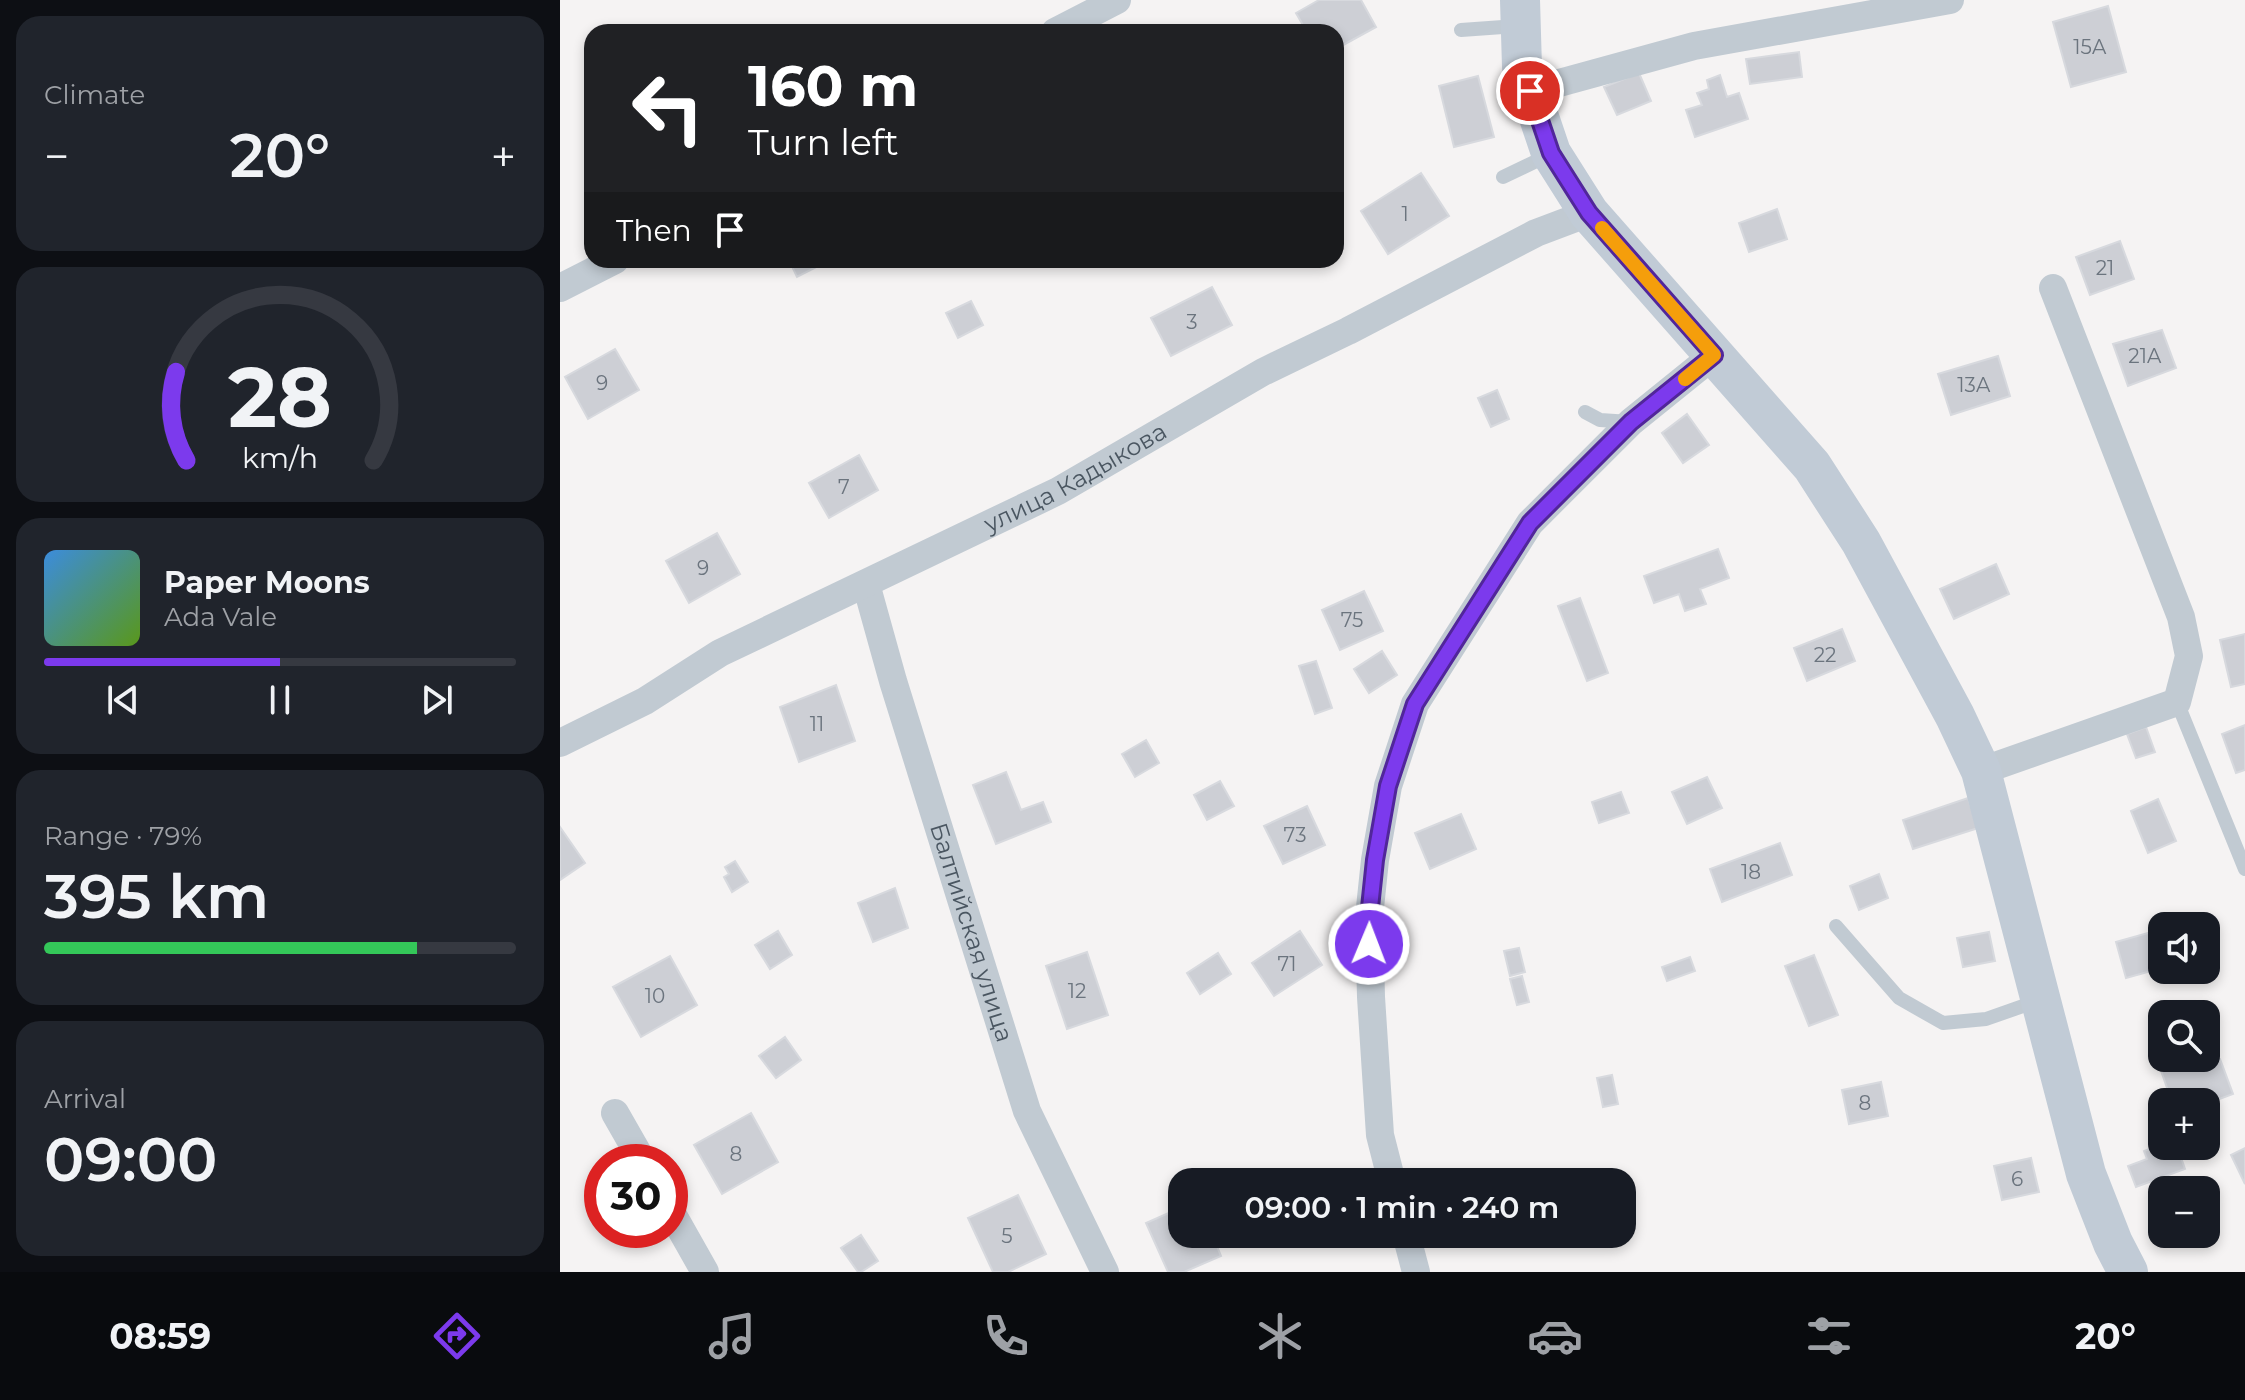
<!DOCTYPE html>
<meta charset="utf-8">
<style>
:root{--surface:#171b24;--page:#20242c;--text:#f1f3f6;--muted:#9ea1a6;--line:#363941;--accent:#7c3aed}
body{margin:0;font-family:Montserrat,sans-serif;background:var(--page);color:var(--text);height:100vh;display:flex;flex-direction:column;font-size:30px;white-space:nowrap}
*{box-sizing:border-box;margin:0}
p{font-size:26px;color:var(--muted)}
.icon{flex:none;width:44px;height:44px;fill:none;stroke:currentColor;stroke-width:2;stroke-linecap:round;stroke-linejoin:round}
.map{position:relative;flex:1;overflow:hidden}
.drawer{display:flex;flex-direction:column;gap:16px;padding:16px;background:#0d0f14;width:560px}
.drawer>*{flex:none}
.hud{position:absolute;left:24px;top:24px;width:760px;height:244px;border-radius:24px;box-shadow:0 4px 12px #0003;background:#202124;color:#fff;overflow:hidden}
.buttons{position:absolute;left:1588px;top:912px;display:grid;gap:16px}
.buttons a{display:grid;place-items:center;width:72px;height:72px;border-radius:16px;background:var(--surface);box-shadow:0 4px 12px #0003;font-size:40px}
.speed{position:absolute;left:24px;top:1144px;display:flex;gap:16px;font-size:40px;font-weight:700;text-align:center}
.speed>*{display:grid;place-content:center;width:104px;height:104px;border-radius:50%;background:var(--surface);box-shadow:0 4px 12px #0003;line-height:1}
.speed .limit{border:12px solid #d22;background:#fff;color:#111}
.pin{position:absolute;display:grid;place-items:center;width:68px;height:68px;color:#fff;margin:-34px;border:4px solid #fff;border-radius:50%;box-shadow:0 2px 8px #0007}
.me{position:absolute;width:88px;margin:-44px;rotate:1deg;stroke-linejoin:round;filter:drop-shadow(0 0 6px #0008)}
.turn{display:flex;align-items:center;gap:28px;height:168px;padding:0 32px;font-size:36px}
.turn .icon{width:104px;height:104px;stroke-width:2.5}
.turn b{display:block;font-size:56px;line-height:68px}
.then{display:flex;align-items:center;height:76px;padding:0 32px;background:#0003;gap:16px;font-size:30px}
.big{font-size:60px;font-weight:600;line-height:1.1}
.drawer .tile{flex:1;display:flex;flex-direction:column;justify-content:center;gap:12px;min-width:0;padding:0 28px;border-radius:24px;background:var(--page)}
.drawer .dial{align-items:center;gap:0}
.dial svg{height:208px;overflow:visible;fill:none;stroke:var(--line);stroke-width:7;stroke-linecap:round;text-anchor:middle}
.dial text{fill:var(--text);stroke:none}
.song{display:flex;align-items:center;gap:24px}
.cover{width:96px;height:96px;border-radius:12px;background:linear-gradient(135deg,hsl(210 70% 55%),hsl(90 70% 35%))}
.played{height:8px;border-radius:4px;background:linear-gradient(90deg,var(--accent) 50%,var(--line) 50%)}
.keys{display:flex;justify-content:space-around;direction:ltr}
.heat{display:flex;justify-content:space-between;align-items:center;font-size:44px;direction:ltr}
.charge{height:12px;border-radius:6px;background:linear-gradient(90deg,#34c759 79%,var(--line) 0)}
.trip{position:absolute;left:608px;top:1168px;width:468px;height:80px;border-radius:24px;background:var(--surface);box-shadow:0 4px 12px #0003;font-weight:600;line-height:80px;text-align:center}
.menu{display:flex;height:128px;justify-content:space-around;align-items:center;background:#090b0e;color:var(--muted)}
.menu .icon{width:56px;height:56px}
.menu .on{color:var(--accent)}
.menu b{font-size:36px;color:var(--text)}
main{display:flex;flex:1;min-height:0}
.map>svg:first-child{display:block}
.building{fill:#cdcfd5;stroke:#d7d9de;stroke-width:2}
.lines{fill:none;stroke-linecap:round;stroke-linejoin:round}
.lane{stroke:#c1cad2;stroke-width:14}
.street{stroke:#c1cad2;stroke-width:28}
.secondary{stroke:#c1cbd6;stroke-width:40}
.route-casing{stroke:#51269a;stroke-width:20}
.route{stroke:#7c3aed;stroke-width:14}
.slow{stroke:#f59e0b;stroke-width:14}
.labels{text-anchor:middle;stroke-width:6;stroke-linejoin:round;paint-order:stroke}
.number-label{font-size:20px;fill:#6b747e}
.street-label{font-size:24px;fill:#4a5661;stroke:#fff}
</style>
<main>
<section class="drawer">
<div class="tile"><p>Climate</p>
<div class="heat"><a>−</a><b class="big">20°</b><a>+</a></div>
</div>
<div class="tile dial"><svg viewBox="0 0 100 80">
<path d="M14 69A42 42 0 1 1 86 69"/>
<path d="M14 69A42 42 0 0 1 10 35" stroke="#7c3aed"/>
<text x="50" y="56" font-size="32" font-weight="700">28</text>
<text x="50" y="72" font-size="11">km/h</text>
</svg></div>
<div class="tile">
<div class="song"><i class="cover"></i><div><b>Paper Moons</b><p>Ada Vale</p></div></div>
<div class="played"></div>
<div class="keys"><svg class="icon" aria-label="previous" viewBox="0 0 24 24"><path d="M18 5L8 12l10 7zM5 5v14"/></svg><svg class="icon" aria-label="pause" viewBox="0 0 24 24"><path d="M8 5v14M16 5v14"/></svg><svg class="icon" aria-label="next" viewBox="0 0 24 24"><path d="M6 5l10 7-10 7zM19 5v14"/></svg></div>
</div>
<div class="tile"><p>Range · 79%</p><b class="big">395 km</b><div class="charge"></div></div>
<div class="tile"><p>Arrival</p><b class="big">09:00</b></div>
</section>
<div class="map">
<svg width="1685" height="1272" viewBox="0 0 1685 1272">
<rect width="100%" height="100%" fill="#f5f3f3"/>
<path class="building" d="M759,0H801L816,27L776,49V32H747L736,13Z
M1548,6L1566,72L1511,87L1493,22Z
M1239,52L1242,77L1190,84L1186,59Z
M1079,73L1091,101L1057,115L1044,87Z
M1160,75L1167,97L1179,93L1188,119L1135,137L1126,110L1142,105L1137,93L1149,89L1147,80Z
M918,76L934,137L894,147L879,86Z
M861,173L889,216L828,254L801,211Z
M1217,209L1227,239L1189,252L1179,223Z
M1560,241L1574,279L1530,295L1516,257Z
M229,260H270L237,277Z
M652,287L672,325L611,356L591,318Z
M411,301L423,325L398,338L386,313Z
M1602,330L1616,368L1568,386L1553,344Z
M55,349L79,390L28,419L5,377Z
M1438,356L1450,396L1391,415L1378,374Z
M937,390L949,419L931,427L918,398Z
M1127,414L1149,445L1123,463L1102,433Z
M299,455L318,490L269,518L249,483Z
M157,533L180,574L129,603L106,561Z
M1158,549L1169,578L1140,589L1146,604L1125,611L1119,594L1094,603L1084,576Z
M1436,564L1449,594L1394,619L1380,589Z
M804,591L823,631L780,650L762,610Z
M1020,598L1048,673L1027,681L998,606Z
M1282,629L1295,661L1247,681L1234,648Z
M1685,634V684L1671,687L1660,640Z
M822,651L837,675L809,693L794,669Z
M756,661L772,708L755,714L739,666Z
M276,685L295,741L239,762L220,707Z
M1685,725V770L1676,773L1662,734Z
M1586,727L1595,752L1576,758L1567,734Z
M586,740L599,763L575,777L562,754Z
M446,772L461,810L483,802L491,822L436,844L413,785Z
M1147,777L1162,808L1127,824L1112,792Z
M660,781L674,806L647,820L634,795Z
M1061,792L1069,813L1039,823L1032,802Z
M1408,798L1418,828L1353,849L1343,820Z
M1598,799L1616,841L1588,853L1571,811Z
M747,806L765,845L723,864L704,826Z
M901,814L916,849L870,869L855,833Z
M0,827L25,863L0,880Z
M1220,843L1232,875L1162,902L1150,869Z
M175,861L188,882L172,892L164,877L169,874L165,867Z
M1319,874L1328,898L1299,910L1290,886Z
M335,888L348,928L313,942L298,903Z
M1602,929V968L1566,978L1556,942Z
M218,931L232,955L210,969L195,945Z
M740,931L762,965L714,996L692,963Z
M1429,932L1435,961L1403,967L1397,938Z
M959,948L965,972L950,976L944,951Z
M527,952L548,1015L507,1029L486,966Z
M658,953L671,974L640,994L627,973Z
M1254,955L1278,1015L1249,1026L1225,966Z
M110,956L137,1005L81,1037L53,987Z
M1130,957L1135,971L1107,981L1102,967Z
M962,976L969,1002L957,1005L950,979Z
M225,1037L241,1060L216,1078L199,1056Z
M1646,1052L1660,1059L1673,1094L1646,1104V1102H1612L1599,1065L1619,1058H1646Z
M1052,1075L1058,1104L1043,1107L1037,1078Z
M1321,1082L1328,1116L1289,1124L1282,1090Z
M191,1113L218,1162L162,1194L134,1145Z
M1602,1144V1146H1617L1625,1169L1576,1187L1568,1166L1587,1159L1584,1151Z
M1685,1148V1184L1671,1155Z
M1471,1158L1479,1192L1442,1200L1434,1166Z
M458,1195L486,1254L448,1272H433L408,1218Z
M622,1207V1234H652L661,1256L624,1272H608L586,1223Z
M301,1235L318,1261L301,1272H298L281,1248Z"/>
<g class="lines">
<path class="lane" d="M901,30L957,26
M943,177L989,155
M1025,412L1040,420L1070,422
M1617,702L1685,869
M1276,926L1339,998L1383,1023L1426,1019L1480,1000"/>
<g class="street">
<path d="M495,32L557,0"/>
<path d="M970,91L1134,46L1390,0"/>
<path d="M0,288L55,260"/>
<path id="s1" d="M306,584L333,681L467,1111L545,1272"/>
<path id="s2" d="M0,743L85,701L160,653L498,491L703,372L788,331L976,233L1029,213"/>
<path d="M1421,771L1617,702L1629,656L1621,617L1493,288"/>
<path d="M55,1113L83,1162"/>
<path d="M832,1182L820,1135L811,997L809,917L815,860L828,786L855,704L970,523L1071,422L1154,355"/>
<path d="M110,1210L145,1272"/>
<path d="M846,1234L856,1272"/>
</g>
<path class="secondary" d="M960,0L962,67L991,153L1029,213L1252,466L1301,542L1395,716L1421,771L1526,1174L1553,1243L1568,1272"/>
</g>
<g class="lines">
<g class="route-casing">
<path id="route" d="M809,944V917L815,860L828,786L855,704L970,523L1071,422L1154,355L1029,213L991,153L970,91"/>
</g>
<use href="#route" class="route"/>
<path class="slow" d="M1042,228L1154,355L1125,379"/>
</g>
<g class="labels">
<g class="number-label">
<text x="1530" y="54">15А</text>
<text x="845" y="221">1</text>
<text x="1545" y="275">21</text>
<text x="632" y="329">3</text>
<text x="1585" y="363">21А</text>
<text x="42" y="390">9</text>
<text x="1414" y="392">13А</text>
<text x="284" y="494">7</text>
<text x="143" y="575">9</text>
<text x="792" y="627">75</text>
<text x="1265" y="662">22</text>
<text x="257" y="731">11</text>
<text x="735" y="842">73</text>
<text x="1191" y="879">18</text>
<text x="727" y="971">71</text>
<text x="517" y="998">12</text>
<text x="95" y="1003">10</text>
<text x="1305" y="1110">8</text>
<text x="176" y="1161">8</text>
<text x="1457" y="1186">6</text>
<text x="447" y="1243">5</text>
</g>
<g class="street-label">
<text dy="8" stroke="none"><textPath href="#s2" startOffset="580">улица Кадыкова</textPath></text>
<text dy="8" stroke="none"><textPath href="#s1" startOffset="364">Балтийская улица</textPath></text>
</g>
</g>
</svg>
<div class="buttons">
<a><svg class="icon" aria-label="sound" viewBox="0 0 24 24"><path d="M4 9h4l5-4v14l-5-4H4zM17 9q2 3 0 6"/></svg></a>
<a><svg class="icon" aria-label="search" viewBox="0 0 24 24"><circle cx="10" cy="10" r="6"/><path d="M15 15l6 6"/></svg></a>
<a>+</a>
<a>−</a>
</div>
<div class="speed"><div class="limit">30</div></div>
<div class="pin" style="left:970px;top:91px;background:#d93025"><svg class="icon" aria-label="arrive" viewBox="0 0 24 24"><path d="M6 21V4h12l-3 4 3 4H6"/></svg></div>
<svg class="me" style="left:809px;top:944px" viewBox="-20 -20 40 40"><circle r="17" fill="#7c3aed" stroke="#fff" stroke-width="3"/><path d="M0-11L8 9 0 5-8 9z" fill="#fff"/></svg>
<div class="trip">09:00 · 1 min · 240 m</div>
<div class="hud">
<div class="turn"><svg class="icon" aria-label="left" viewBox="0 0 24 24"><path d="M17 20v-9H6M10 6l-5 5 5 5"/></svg><div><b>160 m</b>Turn left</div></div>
<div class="then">Then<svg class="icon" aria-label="arrive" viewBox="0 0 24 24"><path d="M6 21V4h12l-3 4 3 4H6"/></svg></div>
</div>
</div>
</main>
<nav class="menu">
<b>08:59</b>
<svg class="icon on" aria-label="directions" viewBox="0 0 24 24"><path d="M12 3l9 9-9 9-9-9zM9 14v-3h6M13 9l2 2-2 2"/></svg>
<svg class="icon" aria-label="music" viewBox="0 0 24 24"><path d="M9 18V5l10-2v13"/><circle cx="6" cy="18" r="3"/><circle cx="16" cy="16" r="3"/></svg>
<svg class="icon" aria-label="phone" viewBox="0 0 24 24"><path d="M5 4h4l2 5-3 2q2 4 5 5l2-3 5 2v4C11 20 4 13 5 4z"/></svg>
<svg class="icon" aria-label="climate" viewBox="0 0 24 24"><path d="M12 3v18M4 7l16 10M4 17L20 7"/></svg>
<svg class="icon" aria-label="car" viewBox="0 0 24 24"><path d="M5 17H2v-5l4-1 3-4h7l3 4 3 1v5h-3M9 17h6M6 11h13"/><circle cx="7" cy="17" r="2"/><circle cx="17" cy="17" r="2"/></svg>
<svg class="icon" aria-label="filters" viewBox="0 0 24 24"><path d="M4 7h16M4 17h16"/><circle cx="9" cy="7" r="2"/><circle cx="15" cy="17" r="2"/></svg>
<b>20°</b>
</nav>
